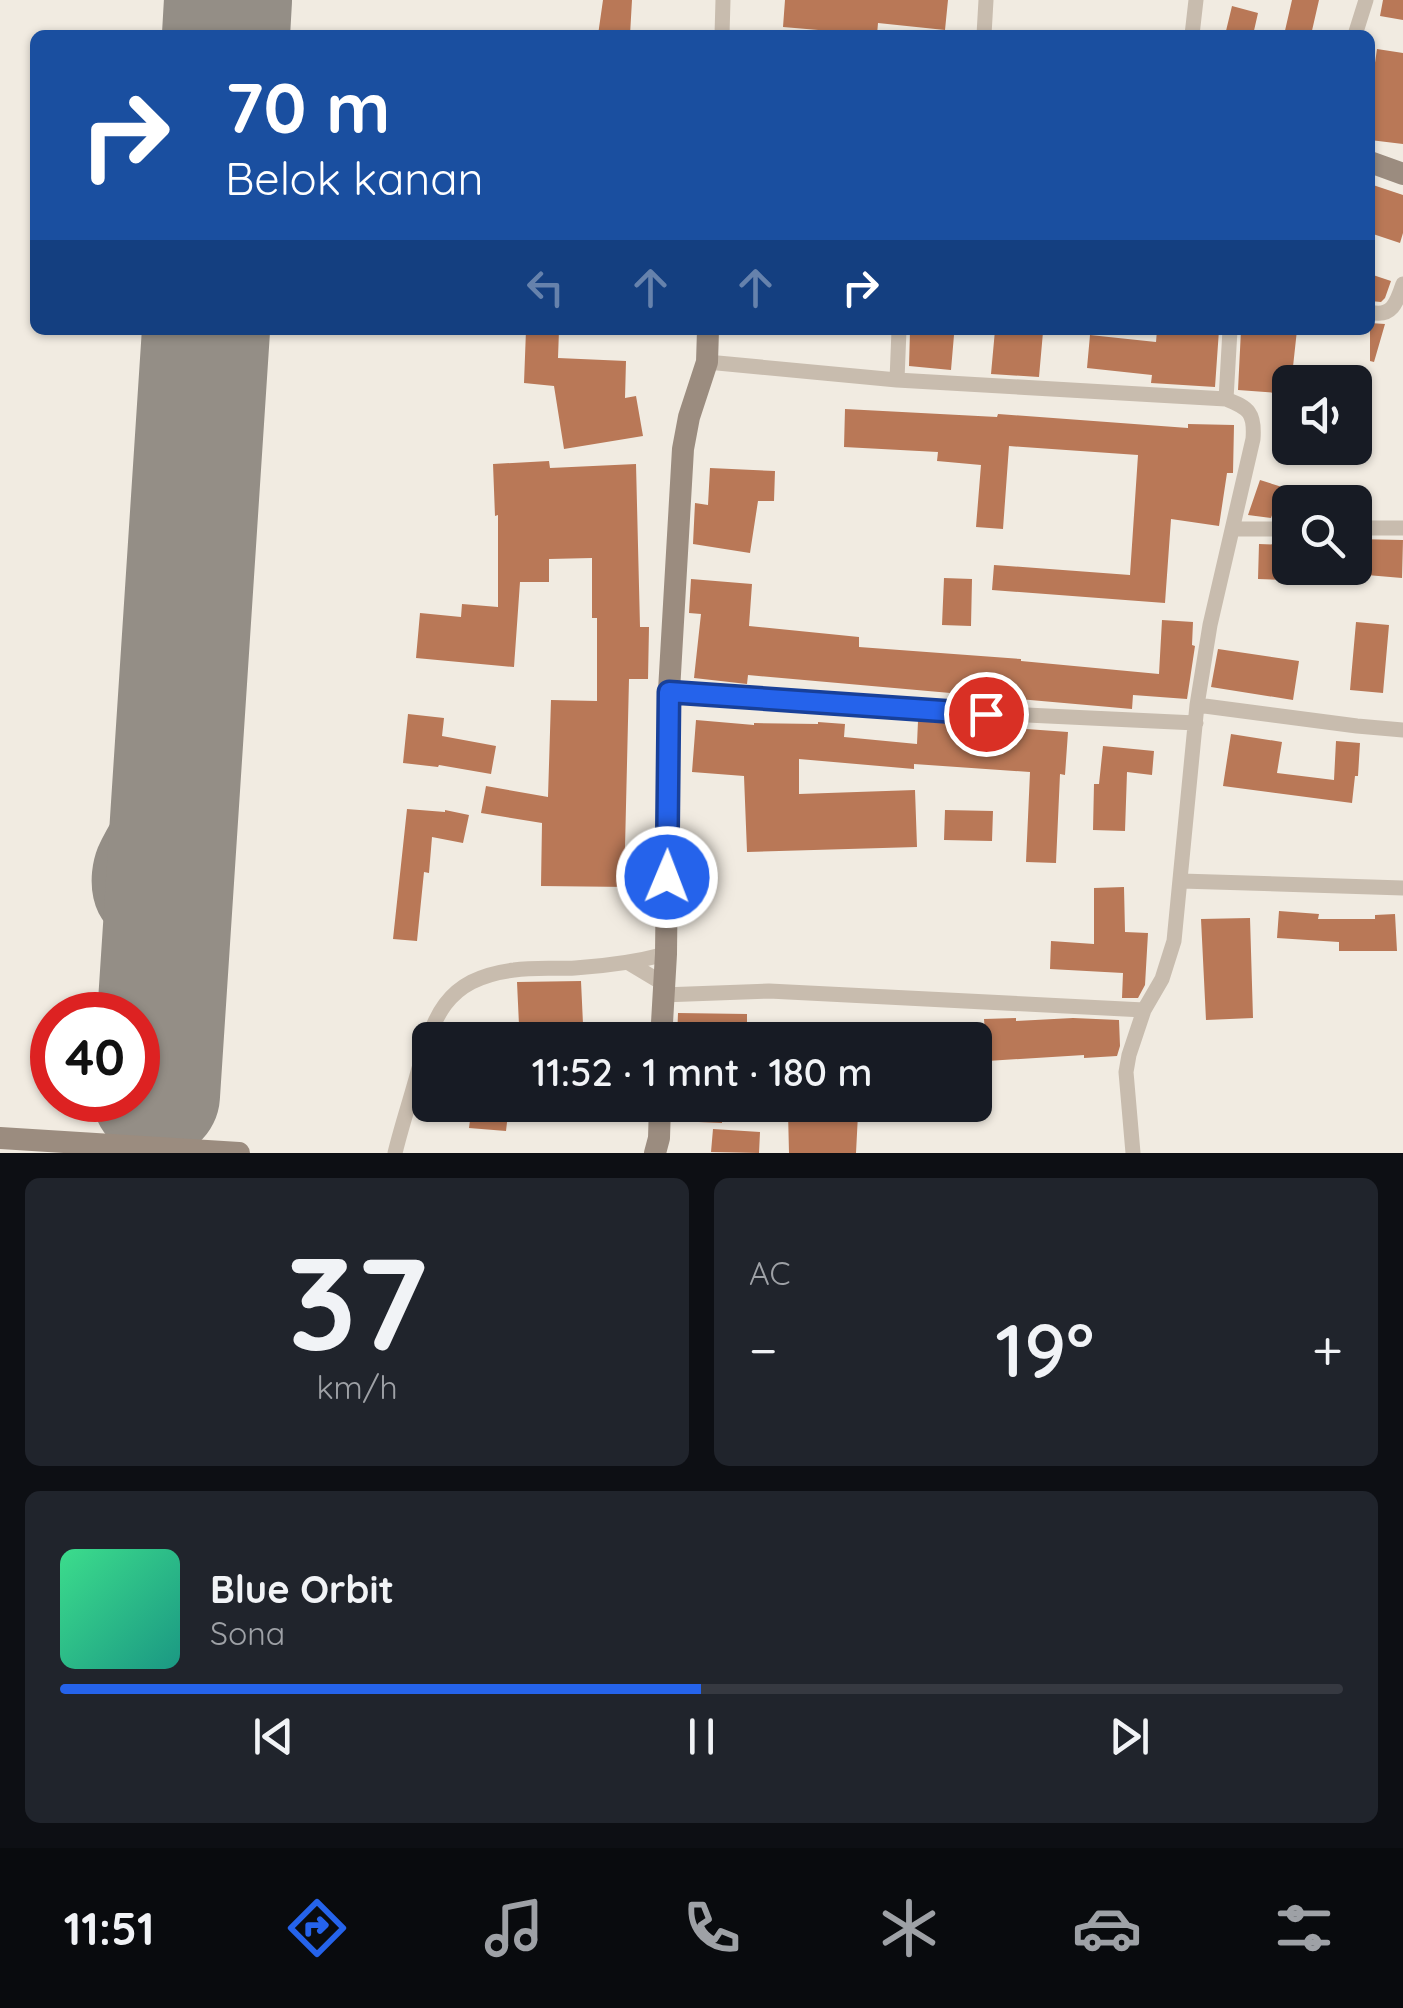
<!DOCTYPE html>
<html lang="id">
<meta charset="utf-8">
<style>
:root{--surface:#171b24;--page:#20242c;--text:#f1f3f6;--muted:#9ea1a6;--line:#363941;--accent:#2563eb}
body{margin:0;font-family:Quicksand,sans-serif;background:var(--page);color:var(--text);height:100vh;display:flex;flex-direction:column;font-size:38px;white-space:nowrap}
*{box-sizing:border-box;margin:0}
p{font-size:32px;color:var(--muted)}
.icon{flex:none;width:55px;height:55px;fill:none;stroke:currentColor;stroke-width:2;stroke-linecap:round;stroke-linejoin:round}
.map{position:relative;height:1153px;overflow:hidden}
.details{display:flex;flex-direction:column;gap:25px;padding:25px;background:#0d0f14;flex:1}
.details>*{flex:none}
.hud{position:absolute;left:30px;top:30px;width:1345px;height:305px;border-radius:15px;box-shadow:0 2px 8px #0004;background:#1a4fa0;color:#fff;overflow:hidden}
.tools{position:absolute;left:1272px;top:365px;display:grid;gap:20px}
.tools a{display:grid;place-items:center;width:100px;height:100px;border-radius:15px;background:var(--surface);box-shadow:0 2px 8px #0004;font-size:50px}
.speed{position:absolute;left:30px;top:992px;display:flex;gap:20px;font-size:50px;font-weight:700;text-align:center}
.speed>*{display:grid;place-content:center;width:130px;height:130px;border-radius:50%;background:var(--surface);box-shadow:0 2px 8px #0004;line-height:1}
.speed .limit{border:15px solid #d22;background:#fff;color:#111}
.pin{position:absolute;display:grid;place-items:center;width:85px;height:85px;color:#fff;margin:-42px;border:5px solid #fff;border-radius:50%;box-shadow:0 2px 10px #0007}
.me{position:absolute;width:110px;margin:-55px;rotate:1deg;stroke-linejoin:round;filter:drop-shadow(0 0 8px #0008)}
.turn{display:flex;align-items:center;gap:35px;height:210px;padding:0 30px;font-size:45px}
.turn .icon{width:130px;height:130px;stroke-width:2.5}
.turn b{display:block;font-size:70px;line-height:85px}
.lanes{display:flex;align-items:center;height:95px;padding:0 30px;background:#0003;justify-content:center;gap:50px;direction:ltr}
.lanes .off{opacity:.35}
.big{font-size:75px;font-weight:600;line-height:1.1}
.details .widget{flex:1;display:flex;flex-direction:column;justify-content:center;gap:15px;min-width:0;padding:0 35px;border-radius:15px;background:var(--page)}
.details .dial{align-items:center;gap:0}
.dial b{font-size:130px;line-height:1}
.song{display:flex;align-items:center;gap:30px}
.cover{width:120px;height:120px;border-radius:15px;background:linear-gradient(135deg,hsl(150 70% 55%),hsl(170 70% 35%))}
.played{height:10px;border-radius:5px;background:linear-gradient(90deg,var(--accent) 50%,var(--line) 50%)}
.keys{display:flex;justify-content:space-around;direction:ltr}
.heat{display:flex;justify-content:space-between;align-items:center;font-size:55px;direction:ltr}
.details .tiles{flex:1;display:grid;gap:25px;grid-template-columns:1fr 1fr}
.widget:last-child{grid-column:span 2}
.trip{position:absolute;left:412px;top:1022px;width:580px;height:100px;border-radius:15px;background:var(--surface);box-shadow:0 2px 8px #0004;font-weight:600;line-height:100px;text-align:center}
.tab-bar{display:flex;height:160px;justify-content:space-around;align-items:center;background:#090b0e;color:var(--muted)}
.tab-bar .icon{width:70px;height:70px}
.tab-bar .on{color:var(--accent)}
.tab-bar b{font-size:45px;color:var(--text)}
.map>svg:first-child{display:block}
.lines{fill:none;stroke-linecap:round;stroke-linejoin:round}
.taxiway{stroke:#948e86;stroke-width:50}
.runway{stroke:#948e86;stroke-width:128}
.building{fill:#b97857}
.street{stroke:#c8bcae;stroke-width:15}
.secondary{stroke:#9b8c7f;stroke-width:22}
.route-casing{stroke:#184099;stroke-width:25}
.route{stroke:#2563eb;stroke-width:18}
</style>
<div class="map">
<svg width="1403" height="1153" viewBox="0 0 1403 1153">
<rect width="100%" height="100%" fill="#f1ebe1"/>
<g class="lines">
<path class="taxiway" d="M169,902L157,915C152,915 146,917 141,916C114,913 113,877 121,857C135,826 159,797 177,769"/>
<path class="runway" d="M226,35L228,0
M156,1095L206,330"/>
</g>
<path class="building" d="M603,0H632L630,35H598Z
M785,0H948L945,30L878,23L877,35L783,27Z
M1292,0H1319L1311,35H1284Z
M1383,0H1403V20L1380,16Z
M1232,6L1258,13L1253,35H1225Z
M1377,49L1403,53V144L1370,140V97Z
M1370,184L1403,195V233L1400,243L1370,233Z
M1370,274L1391,281L1385,298L1381,302L1370,301Z
M1370,323L1385,324L1374,362L1370,361Z
M526,330H559L558,358L626,361L625,398L636,396L643,436L564,449L554,386L524,383Z
M995,330L1043,332L1039,377L991,374Z
M1157,330H1219L1215,387L1151,383L1152,375L1087,368L1090,335L1156,342Z
M1241,330H1297L1290,394L1238,390Z
M910,331L954,335L951,370L909,366Z
M845,409L997,417L998,414L1188,428V424L1234,425L1233,473H1227L1219,526L1171,519L1165,603L992,590L994,565L1130,575L1138,455L1009,446L1003,529L976,527L981,465L937,461L938,452L844,447Z
M549,461L550,468L636,464L640,627H649L648,679H629L625,848H629V887L541,886L542,823L481,813L486,786L548,797L551,700L597,701V618H592V558L549,559V582H520L514,667L416,658L420,613L461,617L462,604L498,607V515L495,516L493,464Z
M710,468L775,471L774,501H758L750,553L693,544L695,503L708,505Z
M1260,480L1282,487L1271,518L1248,515Z
M1355,539L1403,540L1402,578L1355,574Z
M1259,544L1290,545V580L1258,579Z
M944,578L972,579L971,626L942,625Z
M691,579L752,584L749,626L859,637V647L1021,659V661L1159,674L1162,620L1193,622L1192,645L1195,646L1187,699L1133,695L1132,709L748,675L747,684L694,678L701,614L689,613Z
M1356,622L1389,625L1383,693L1350,690Z
M1218,649L1299,661L1293,700L1211,687Z
M408,714L444,718L442,736L496,746L491,774L439,765L438,767L403,763Z
M696,720L754,725V723L818,724V722L845,724L844,737L917,744L918,721L1068,732L1065,775L1060,774L1056,863L1026,862L1030,772L914,764V769L799,759V794L915,790L917,847L747,852L744,776L692,772Z
M1231,734L1282,742L1277,773L1334,780L1336,741L1360,743L1358,776H1355L1352,803L1223,786Z
M1103,746L1154,751L1152,775L1127,772L1125,831L1093,830L1094,784H1099Z
M407,809L445,812V810L469,815L463,843L432,837L429,873L424,872L417,941L393,939Z
M945,810L993,811L992,841L944,840Z
M1124,887L1125,932L1148,933L1145,985L1138,998H1122L1123,973L1050,969L1051,941L1094,944V888Z
M1279,911L1319,914L1318,919H1375V915L1395,914L1397,951H1339V942L1277,938Z
M1250,918L1253,1018L1206,1020L1201,919Z
M581,981L583,1024L519,1025L517,982Z
M678,1013L747,1014V1040H677Z
M1016,1018V1021L1073,1018L1119,1020L1120,1046L1117,1056L1084,1058V1055L987,1061L984,1019Z
M819,1023H841V1040H819Z
M900,1024L961,1029V1040H899Z
M472,1105H509L506,1131L469,1128Z
M675,1105H722V1123L675,1121Z
M788,1112L858,1114L856,1153H789Z
M713,1129L760,1132L759,1153L711,1152Z"/>
<g class="lines">
<path class="street" d="M722,35L723,0
M984,35L986,0
M1192,35L1196,0
M1355,35L1366,0
M1370,312C1392,318 1397,302 1403,284
M707,362L897,380L1226,399C1249,408 1255,413 1253,439L1210,625L1197,705L1174,941L1162,979L1144,1010L1129,1055L1126,1072L1133,1153
M897,380L899,330
M1226,399L1230,330
M1355,528H1403
M1233,529H1290
M669,691L987,713L1196,723
M1197,705L1357,726L1403,730
M1181,881L1403,888
M629,963L664,984
M662,995L769,991L1144,1010
M395,1153C401,1128 409,1104 416,1079C433,1018 443,979 514,970C534,967 555,969 575,968C606,966 636,962 666,954"/>
<path class="secondary" d="M1370,162L1403,174
M661,1040L666,954L669,691L683,449L689,417L707,362L708,330
M0,1138L239,1153
M655,1153L659,1138L660,1105"/>
</g>
<g class="lines">
<g class="route-casing">
<path id="route" d="M667,877L669,692L986,714"/>
</g>
<use href="#route" class="route"/>
</g>
</svg>
<div class="tools">
<a><svg class="icon" aria-label="sound" viewBox="0 0 24 24"><path d="M4 9h4l5-4v14l-5-4H4zM17 9q2 3 0 6"/></svg></a>
<a><svg class="icon" aria-label="search" viewBox="0 0 24 24"><circle cx="10" cy="10" r="6"/><path d="M15 15l6 6"/></svg></a>
</div>
<div class="speed"><div class="limit">40</div></div>
<div class="pin" style="left:986px;top:714px;background:#d93025"><svg class="icon" aria-label="arrive" viewBox="0 0 24 24"><path d="M6 21V4h12l-3 4 3 4H6"/></svg></div>
<svg class="me" style="left:667px;top:877px" viewBox="-20 -20 40 40"><circle r="17" fill="#2563eb" stroke="#fff" stroke-width="3"/><path d="M0-11L8 9 0 5-8 9z" fill="#fff"/></svg>
<div class="trip">11:52 · 1 mnt · 180 m</div>
<div class="hud">
<div class="turn"><svg class="icon" aria-label="right" viewBox="0 0 24 24"><path d="M7 20v-9h11M14 6l5 5-5 5"/></svg><div><b>70 m</b>Belok kanan</div></div>
<div class="lanes"><svg class="icon off" aria-label="left" viewBox="0 0 24 24"><path d="M17 20v-9H6M10 6l-5 5 5 5"/></svg><svg class="icon off" aria-label="ahead" viewBox="0 0 24 24"><path d="M12 20V5M6 11l6-6 6 6"/></svg><svg class="icon off" aria-label="ahead" viewBox="0 0 24 24"><path d="M12 20V5M6 11l6-6 6 6"/></svg><svg class="icon" aria-label="right" viewBox="0 0 24 24"><path d="M7 20v-9h11M14 6l5 5-5 5"/></svg></div>
</div>
</div>
<section class="details">
<div class="tiles">
<div class="widget dial"><b>37</b><p>km/h</p></div>
<div class="widget"><p>AC</p>
<div class="heat"><a>−</a><b class="big">19°</b><a>+</a></div>
</div>
<div class="widget">
<div class="song"><i class="cover"></i><div><b>Blue Orbit</b><p>Sona</p></div></div>
<div class="played"></div>
<div class="keys"><svg class="icon" aria-label="previous" viewBox="0 0 24 24"><path d="M18 5L8 12l10 7zM5 5v14"/></svg><svg class="icon" aria-label="pause" viewBox="0 0 24 24"><path d="M8 5v14M16 5v14"/></svg><svg class="icon" aria-label="next" viewBox="0 0 24 24"><path d="M6 5l10 7-10 7zM19 5v14"/></svg></div>
</div>
</div>
</section>
<nav class="tab-bar">
<b>11:51</b>
<svg class="icon on" aria-label="directions" viewBox="0 0 24 24"><path d="M12 3l9 9-9 9-9-9zM9 14v-3h6M13 9l2 2-2 2"/></svg>
<svg class="icon" aria-label="music" viewBox="0 0 24 24"><path d="M9 18V5l10-2v13"/><circle cx="6" cy="18" r="3"/><circle cx="16" cy="16" r="3"/></svg>
<svg class="icon" aria-label="phone" viewBox="0 0 24 24"><path d="M5 4h4l2 5-3 2q2 4 5 5l2-3 5 2v4C11 20 4 13 5 4z"/></svg>
<svg class="icon" aria-label="climate" viewBox="0 0 24 24"><path d="M12 3v18M4 7l16 10M4 17L20 7"/></svg>
<svg class="icon" aria-label="car" viewBox="0 0 24 24"><path d="M5 17H2v-5l4-1 3-4h7l3 4 3 1v5h-3M9 17h6M6 11h13"/><circle cx="7" cy="17" r="2"/><circle cx="17" cy="17" r="2"/></svg>
<svg class="icon" aria-label="filters" viewBox="0 0 24 24"><path d="M4 7h16M4 17h16"/><circle cx="9" cy="7" r="2"/><circle cx="15" cy="17" r="2"/></svg>
</nav>
